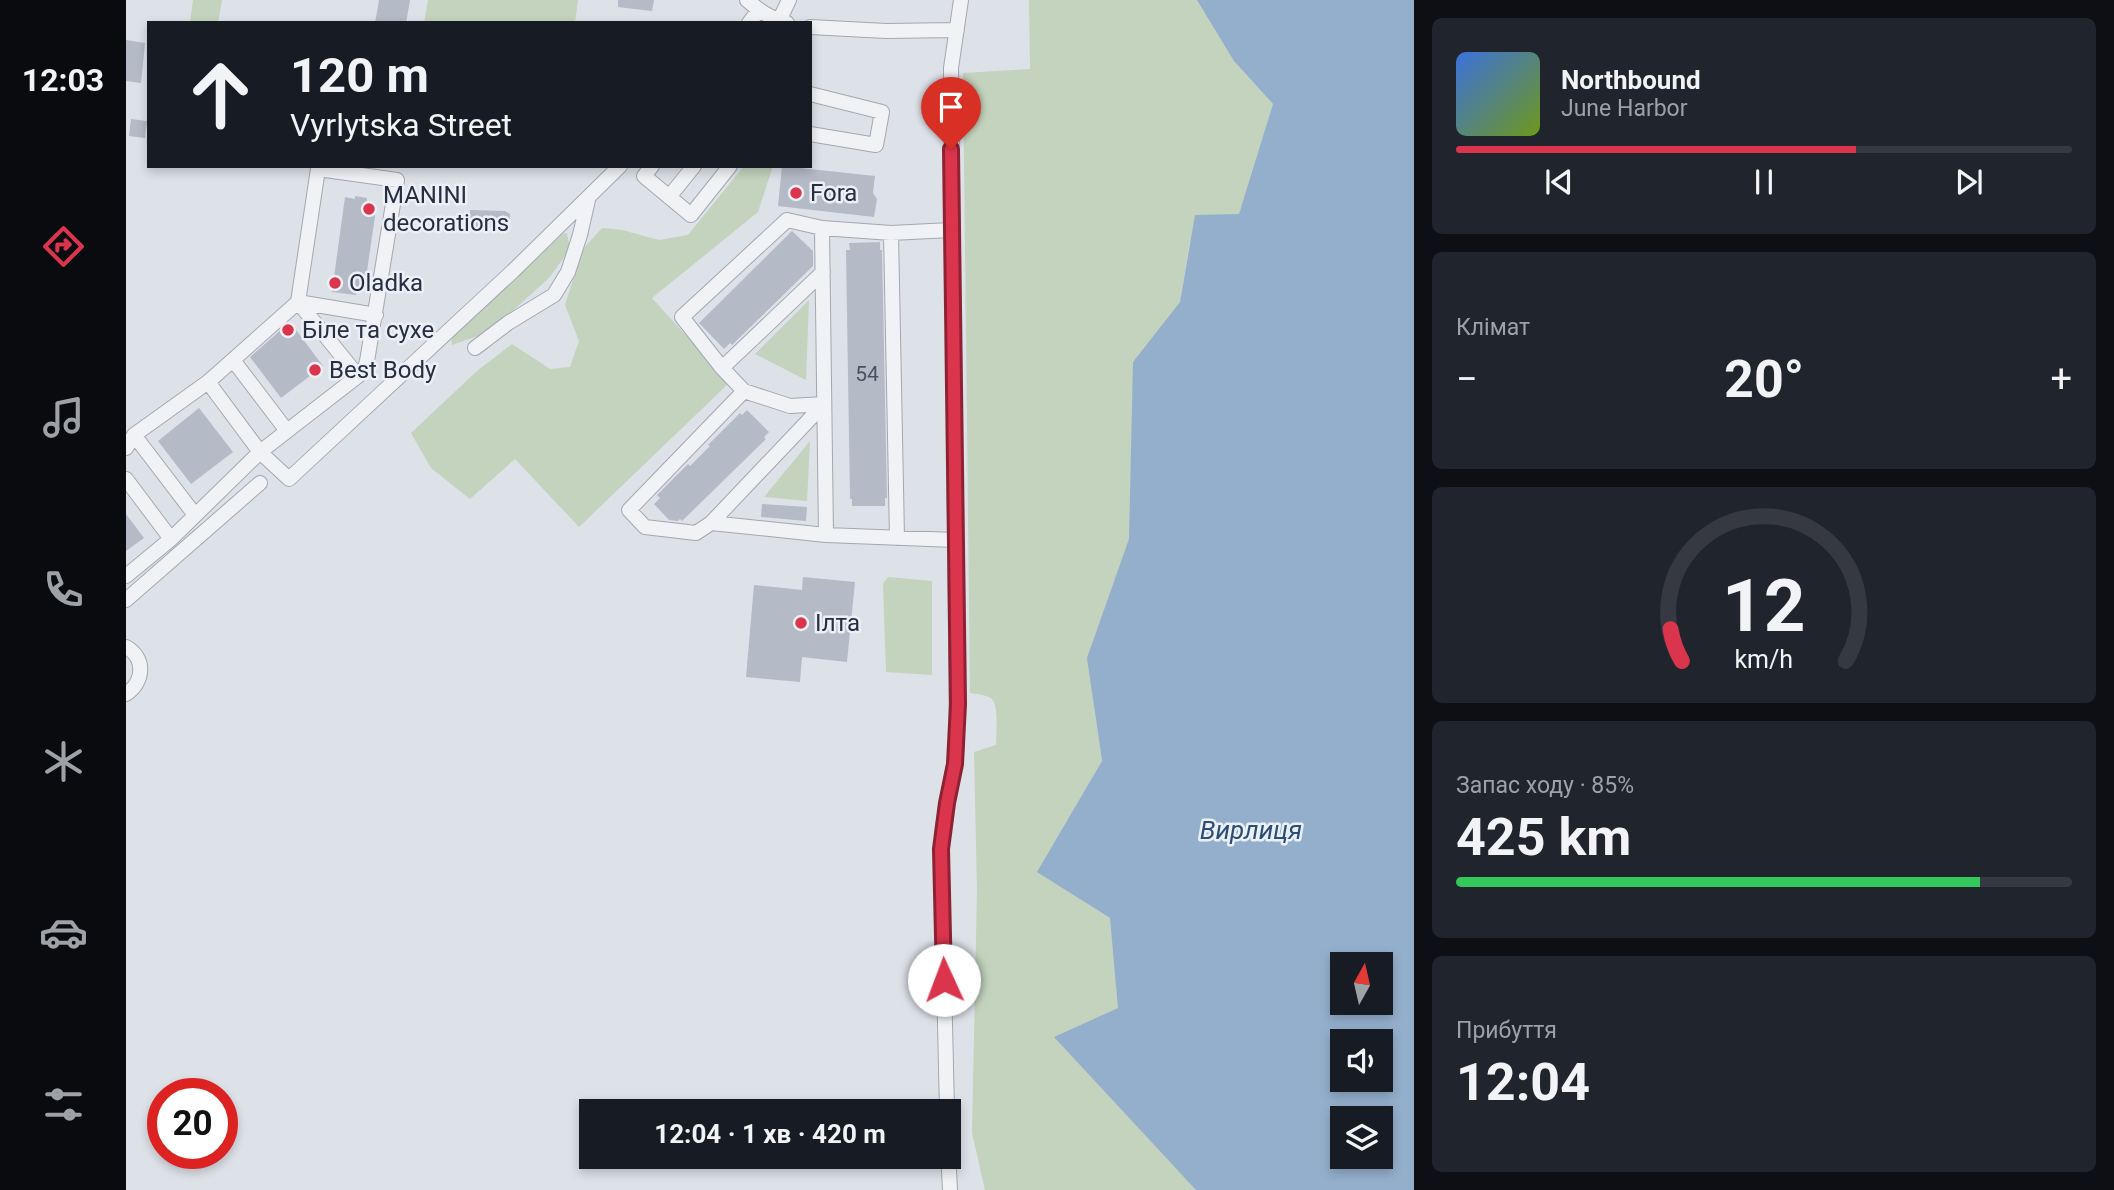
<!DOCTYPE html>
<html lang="uk">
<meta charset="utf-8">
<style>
:root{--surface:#171b24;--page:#20242c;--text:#f1f3f6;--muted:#9ea1a6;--line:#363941;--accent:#db354e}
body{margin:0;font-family:Roboto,sans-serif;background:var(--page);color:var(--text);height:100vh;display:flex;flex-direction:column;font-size:26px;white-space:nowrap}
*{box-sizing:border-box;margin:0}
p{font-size:23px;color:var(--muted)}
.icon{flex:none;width:38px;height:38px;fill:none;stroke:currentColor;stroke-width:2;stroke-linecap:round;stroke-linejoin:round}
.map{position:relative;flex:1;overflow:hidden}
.sheet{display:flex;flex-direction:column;gap:18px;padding:18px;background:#0d0f14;width:700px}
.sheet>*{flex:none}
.guide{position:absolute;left:21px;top:21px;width:665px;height:147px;border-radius:0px;box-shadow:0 4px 10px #0003;background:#171b24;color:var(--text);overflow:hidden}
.needle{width:46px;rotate:8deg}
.buttons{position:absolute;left:1204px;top:952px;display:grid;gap:14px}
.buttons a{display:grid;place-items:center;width:63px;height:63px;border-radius:0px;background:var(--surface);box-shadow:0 4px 10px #0003;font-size:35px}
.speed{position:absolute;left:21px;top:1078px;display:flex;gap:14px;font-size:35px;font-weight:700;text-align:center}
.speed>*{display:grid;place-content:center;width:91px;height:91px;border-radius:50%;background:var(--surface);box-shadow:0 4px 10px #0003;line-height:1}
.speed .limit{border:10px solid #d22;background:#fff;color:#111}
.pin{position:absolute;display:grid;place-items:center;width:60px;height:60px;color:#fff;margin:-72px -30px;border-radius:50% 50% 50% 0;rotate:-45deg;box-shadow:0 0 7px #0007}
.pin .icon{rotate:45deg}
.me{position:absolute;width:77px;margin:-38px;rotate:358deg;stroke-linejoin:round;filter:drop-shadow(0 0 5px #0008)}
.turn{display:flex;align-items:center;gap:24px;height:147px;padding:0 28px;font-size:32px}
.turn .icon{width:91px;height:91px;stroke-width:2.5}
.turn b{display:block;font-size:49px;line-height:60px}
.big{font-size:52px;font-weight:700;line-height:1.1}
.sheet .tile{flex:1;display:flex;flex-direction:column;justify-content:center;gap:10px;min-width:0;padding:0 24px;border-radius:10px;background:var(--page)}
.sheet .dial{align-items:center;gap:0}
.dial svg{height:182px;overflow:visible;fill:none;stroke:var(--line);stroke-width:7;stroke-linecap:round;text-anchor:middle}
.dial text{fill:var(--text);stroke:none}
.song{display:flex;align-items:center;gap:21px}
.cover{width:84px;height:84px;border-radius:10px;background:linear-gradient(135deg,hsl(220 70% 55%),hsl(80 70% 35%))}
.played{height:7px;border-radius:4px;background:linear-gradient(90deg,var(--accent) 65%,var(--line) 65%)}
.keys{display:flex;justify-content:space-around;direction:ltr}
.heat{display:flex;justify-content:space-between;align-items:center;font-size:38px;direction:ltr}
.charge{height:10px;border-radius:5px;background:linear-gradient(90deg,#34c759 85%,var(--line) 0)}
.trip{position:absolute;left:453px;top:1099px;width:382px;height:70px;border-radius:0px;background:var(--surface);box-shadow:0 4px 10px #0003;font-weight:700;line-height:70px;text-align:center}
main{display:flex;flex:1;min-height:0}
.dock{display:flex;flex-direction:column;width:126px;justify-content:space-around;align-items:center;background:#090b0e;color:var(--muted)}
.dock .icon{width:49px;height:49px}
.dock .current{color:var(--accent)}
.dock b{font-size:32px;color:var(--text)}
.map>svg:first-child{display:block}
.green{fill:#c3d3bd}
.water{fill:#94afcc;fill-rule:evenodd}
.building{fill:#b4bac6}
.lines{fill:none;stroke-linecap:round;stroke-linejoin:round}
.minor-casing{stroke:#a2a8b2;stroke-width:16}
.minor{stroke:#f0f2f6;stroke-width:14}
.route-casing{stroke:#8e2233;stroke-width:18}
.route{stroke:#db354e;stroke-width:12}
.poi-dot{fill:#db354e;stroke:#ecf0f6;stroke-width:2.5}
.labels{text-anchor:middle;stroke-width:5;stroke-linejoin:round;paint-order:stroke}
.number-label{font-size:21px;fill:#495262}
.poi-label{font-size:24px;fill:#252f40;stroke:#ecf0f6;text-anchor:start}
.water-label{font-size:26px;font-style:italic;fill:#2b4e78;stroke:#ecf0f6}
</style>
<main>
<nav class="dock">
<b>12:03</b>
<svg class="icon current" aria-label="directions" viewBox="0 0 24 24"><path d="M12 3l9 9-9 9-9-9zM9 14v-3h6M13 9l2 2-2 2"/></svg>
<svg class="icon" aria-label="music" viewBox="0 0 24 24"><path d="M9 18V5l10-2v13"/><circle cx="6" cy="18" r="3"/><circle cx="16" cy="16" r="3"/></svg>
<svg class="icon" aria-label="phone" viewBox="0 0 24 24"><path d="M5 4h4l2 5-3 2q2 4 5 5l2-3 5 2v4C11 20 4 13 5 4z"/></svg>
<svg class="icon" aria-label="climate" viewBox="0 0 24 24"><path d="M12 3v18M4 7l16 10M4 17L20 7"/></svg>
<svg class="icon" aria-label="car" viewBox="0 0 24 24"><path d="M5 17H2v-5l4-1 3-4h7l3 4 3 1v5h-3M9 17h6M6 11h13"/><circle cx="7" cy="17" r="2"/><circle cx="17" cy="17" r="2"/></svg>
<svg class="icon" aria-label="filters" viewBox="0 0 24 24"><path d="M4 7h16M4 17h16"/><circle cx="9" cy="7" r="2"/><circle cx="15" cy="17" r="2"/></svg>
</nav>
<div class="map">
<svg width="1288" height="1190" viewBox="0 0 1288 1190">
<rect width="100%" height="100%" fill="#dde1e8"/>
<path class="green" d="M67,0H96L92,23L64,22Z
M302,0H452L449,23H298Z
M903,0H1077L1116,70L1147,104L1135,145L1137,181L1119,196L1113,214L1064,241L1054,302L1037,324L1003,539L968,707L976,761L950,806L960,903L984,918L997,943L992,1009L968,1020L1095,1190H859L846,1133L851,890L848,752L870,745C870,735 873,706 866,699C861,695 851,694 844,693L837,73L904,69Z
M618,166H647L632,212L526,298L603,383L453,527L389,459L344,499L305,468L285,433L351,371L386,344L424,369L444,367L453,341L439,305L457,249L476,228L496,230L533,240L562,235Z
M438,233H441L444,249L423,278L363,332L326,345L325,335Z
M683,300L680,380L629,354Z
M684,441L681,501L638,497Z
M762,577L806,581V675L760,672L757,584Z"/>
<path class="water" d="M1071,0H1288V1190H1070L928,1037L992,1008L984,918L911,872L976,761L961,658L1003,539L1007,362L1054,302L1069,215L1113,214L1147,104L1108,61ZM1216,964H1255V1003H1216ZM1216,1041H1255V1080H1216ZM1216,1118H1255V1157H1216Z"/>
<path class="building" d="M253,0H284L280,23H249Z
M492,0H528L526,11L492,7Z
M0,40L19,43L15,83L0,81Z
M5,119L21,121L19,138L3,136Z
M656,166L749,176L747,193L751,199L748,217L652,206Z
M229,196L241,198V201L246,202L245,210L249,216L240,278L235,288L231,291L230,295L206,292L219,197L229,199Z
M344,210L379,211L384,214V223L378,228L344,227Z
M666,231L687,251V266L606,345L604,343L598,349L573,323Z
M754,242V250H756L761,498H759V506H726V499H724L720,250H724L723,243Z
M164,322L197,366L155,398L124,357Z
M73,408L107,452L65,484L32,441Z
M621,410L643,432L638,437L640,439L556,521L554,519L552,521L543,520L528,504L534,498L531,495L562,464L564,466L584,446L582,445L614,413L616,415Z
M636,504L681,507L680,521L635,517Z
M0,514L18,538L0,551Z
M677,577L729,582L721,662L676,657L674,682L620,677L628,585L676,590Z"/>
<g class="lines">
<g class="minor-casing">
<path id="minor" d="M621,0C632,10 646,19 661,23
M623,23L633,10
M652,23L663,0
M684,27L760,31L831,30
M684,94L756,112L750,145L684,134
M526,166L518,176L565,215L604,166
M543,197L568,166
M765,233L771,538
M172,302L232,376
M172,302L250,315
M349,348L382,323L428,295L442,272L454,235L462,200
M107,360L161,431
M596,368L556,317L661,220L696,228
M82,382L172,302L192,169L271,180L241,361L239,368L232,376L134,452L163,479L387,271L494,166
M618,391L596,368L697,272
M698,404L664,406L618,391L503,510L519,527L570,533L585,523L700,535L829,540
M8,435L69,515
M0,448L8,435L82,382L134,452L45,539L0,576
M0,479L45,539
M585,523L698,404
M700,535L696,228L765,233L825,230
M0,600L134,483
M0,647C20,658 18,682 0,694
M821,1111L815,849L817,827L831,748L825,68L835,0
M822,1150L824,1190"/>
</g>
<use href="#minor" class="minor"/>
</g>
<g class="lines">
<g class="route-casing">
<path id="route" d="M818,980L815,849L821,803L829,764L832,704L825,149"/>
</g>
<use href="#route" class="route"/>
</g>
<g class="poi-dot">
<circle cx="670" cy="193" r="7"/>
<circle cx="243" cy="209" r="7"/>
<circle cx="209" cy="283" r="7"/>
<circle cx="162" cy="330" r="7"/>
<circle cx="189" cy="370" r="7"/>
<circle cx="675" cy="623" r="7"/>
</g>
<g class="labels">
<g class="number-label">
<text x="741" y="381">54</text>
</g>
<g class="poi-label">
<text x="684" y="201">Fora</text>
<text x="257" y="203">MANINI<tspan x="257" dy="28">decorations</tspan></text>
<text x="223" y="291">Oladka</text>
<text x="176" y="338">Біле та сухе</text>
<text x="203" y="378">Best Body</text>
<text x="689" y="631">Ілта</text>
</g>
<g class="water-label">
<text x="1125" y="839">Вирлиця</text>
</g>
</g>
</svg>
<div class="buttons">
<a><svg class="needle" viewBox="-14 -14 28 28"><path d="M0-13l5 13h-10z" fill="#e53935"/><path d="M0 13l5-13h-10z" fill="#9ea1a6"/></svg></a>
<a><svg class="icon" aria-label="sound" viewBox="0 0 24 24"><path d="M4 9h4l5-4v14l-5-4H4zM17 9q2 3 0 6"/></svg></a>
<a><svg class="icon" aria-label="layers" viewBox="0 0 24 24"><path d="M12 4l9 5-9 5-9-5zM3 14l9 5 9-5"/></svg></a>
</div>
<div class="speed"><div class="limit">20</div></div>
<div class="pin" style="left:825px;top:149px;background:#d93025"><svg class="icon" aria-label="arrive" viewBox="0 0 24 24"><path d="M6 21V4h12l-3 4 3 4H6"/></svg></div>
<svg class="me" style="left:818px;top:980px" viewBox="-20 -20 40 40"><circle r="19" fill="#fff"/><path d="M0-13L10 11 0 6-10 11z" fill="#db354e"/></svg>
<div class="trip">12:04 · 1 хв · 420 m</div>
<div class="guide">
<div class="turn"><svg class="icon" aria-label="ahead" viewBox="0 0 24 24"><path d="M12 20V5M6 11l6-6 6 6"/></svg><div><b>120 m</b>Vyrlytska Street</div></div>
</div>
</div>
<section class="sheet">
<div class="tile">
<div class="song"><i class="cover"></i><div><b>Northbound</b><p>June Harbor</p></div></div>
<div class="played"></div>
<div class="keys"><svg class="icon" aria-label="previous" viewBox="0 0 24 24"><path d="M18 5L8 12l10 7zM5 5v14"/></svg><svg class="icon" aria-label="pause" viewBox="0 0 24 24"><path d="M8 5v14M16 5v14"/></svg><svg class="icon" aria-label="next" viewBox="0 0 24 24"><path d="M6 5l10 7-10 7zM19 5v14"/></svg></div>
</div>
<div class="tile"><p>Клімат</p>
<div class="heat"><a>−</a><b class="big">20°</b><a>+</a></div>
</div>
<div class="tile dial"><svg viewBox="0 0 100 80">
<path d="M14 69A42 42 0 1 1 86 69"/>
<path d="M14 69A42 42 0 0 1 9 55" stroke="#db354e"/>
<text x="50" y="56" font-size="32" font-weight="700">12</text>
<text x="50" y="72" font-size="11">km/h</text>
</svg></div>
<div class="tile"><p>Запас ходу · 85%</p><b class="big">425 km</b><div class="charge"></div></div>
<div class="tile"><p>Прибуття</p><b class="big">12:04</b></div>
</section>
</main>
